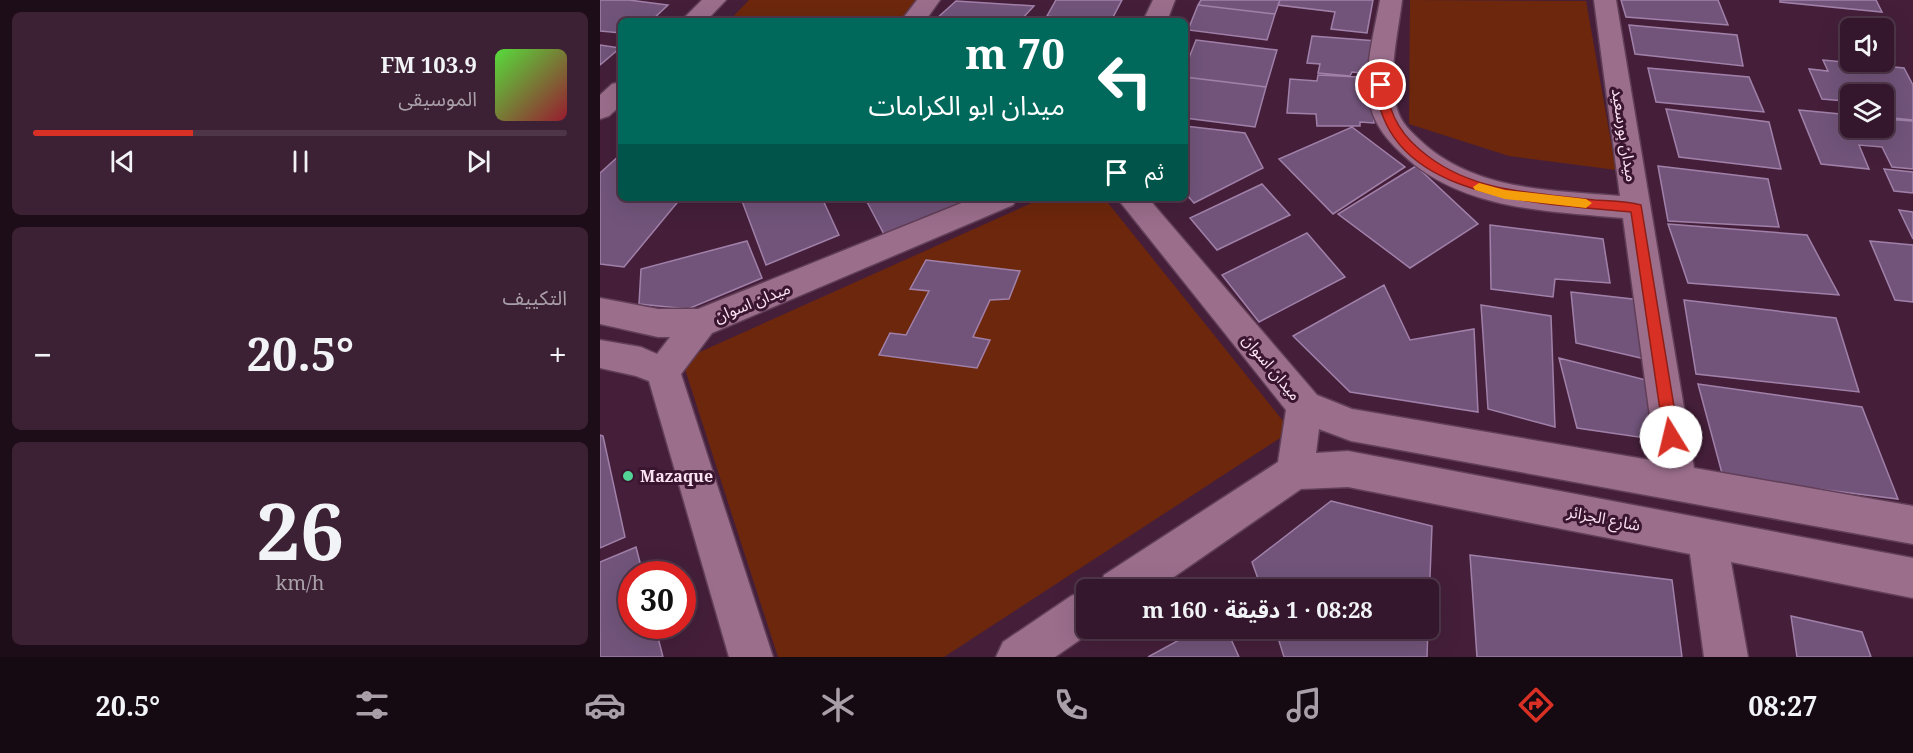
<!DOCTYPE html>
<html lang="ar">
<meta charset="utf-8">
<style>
:root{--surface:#34172c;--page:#3c2034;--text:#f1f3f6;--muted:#a99fa9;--line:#4e3648;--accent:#d93025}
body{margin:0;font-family:"Noto Serif","Noto Sans Arabic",serif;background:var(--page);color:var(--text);direction:rtl;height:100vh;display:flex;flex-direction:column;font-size:22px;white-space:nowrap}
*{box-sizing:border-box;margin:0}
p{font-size:20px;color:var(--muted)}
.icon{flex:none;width:33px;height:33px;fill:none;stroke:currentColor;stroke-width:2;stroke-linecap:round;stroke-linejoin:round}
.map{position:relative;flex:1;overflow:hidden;direction:ltr}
.side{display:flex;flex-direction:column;gap:12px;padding:12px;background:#1d0d18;width:600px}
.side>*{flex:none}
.banner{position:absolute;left:18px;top:18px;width:570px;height:183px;border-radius:9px;box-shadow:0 6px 24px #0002,0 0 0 2px var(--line);direction:rtl;background:#00695c;color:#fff;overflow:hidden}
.fabs{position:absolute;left:1240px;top:18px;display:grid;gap:12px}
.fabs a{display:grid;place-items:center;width:54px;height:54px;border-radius:9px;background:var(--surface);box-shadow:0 6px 24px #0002,0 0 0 2px var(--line);font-size:30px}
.speed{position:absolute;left:18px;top:561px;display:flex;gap:12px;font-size:30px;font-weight:700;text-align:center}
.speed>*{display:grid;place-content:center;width:78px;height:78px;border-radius:50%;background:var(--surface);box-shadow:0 6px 24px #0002,0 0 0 2px var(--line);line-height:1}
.speed .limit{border:9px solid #d22;background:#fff;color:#111}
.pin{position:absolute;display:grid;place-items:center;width:51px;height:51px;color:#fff;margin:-26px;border:3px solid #fff;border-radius:50%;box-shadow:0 2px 6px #0007}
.me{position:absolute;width:66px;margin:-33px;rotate:351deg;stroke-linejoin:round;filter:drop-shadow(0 0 4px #0008)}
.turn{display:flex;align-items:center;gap:21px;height:126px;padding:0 24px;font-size:27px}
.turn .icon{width:78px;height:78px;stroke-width:2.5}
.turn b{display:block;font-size:42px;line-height:51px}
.then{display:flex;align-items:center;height:57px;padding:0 24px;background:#0003;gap:12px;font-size:22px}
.big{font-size:45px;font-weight:700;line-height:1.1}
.side .card{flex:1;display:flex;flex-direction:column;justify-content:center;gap:9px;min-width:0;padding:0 21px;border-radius:9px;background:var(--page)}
.side .dial{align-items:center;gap:0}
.dial b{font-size:78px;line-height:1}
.song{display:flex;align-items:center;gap:18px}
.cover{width:72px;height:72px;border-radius:9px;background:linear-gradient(135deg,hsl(110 70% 55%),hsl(350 70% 35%))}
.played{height:6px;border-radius:3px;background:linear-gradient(90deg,var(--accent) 30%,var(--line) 30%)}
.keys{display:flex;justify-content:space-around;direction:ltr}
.heat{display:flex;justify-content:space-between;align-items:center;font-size:33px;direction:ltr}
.trip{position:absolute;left:476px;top:579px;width:363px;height:60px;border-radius:9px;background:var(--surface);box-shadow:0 6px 24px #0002,0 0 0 2px var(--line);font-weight:700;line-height:60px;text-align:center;direction:rtl}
.menu{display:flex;height:96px;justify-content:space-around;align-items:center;background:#150912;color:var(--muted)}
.menu .icon{width:42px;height:42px}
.menu .active{color:var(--accent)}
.menu b{font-size:27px;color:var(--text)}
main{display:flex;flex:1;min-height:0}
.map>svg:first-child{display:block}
.green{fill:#6d270c}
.building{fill:#72547a;stroke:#a080a9;stroke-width:1.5}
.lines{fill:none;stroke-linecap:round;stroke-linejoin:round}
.minor-casing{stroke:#613f58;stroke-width:3}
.minor{fill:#9b6e8c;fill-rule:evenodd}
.route{fill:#d93025;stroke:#8d1f18;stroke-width:1.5}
.slow{fill:#f59e0b}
.poi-dot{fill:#54d396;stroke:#3a1530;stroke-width:2}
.labels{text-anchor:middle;stroke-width:6;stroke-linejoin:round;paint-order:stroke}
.street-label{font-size:16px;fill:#fce3f3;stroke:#3a1530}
.poi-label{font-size:16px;font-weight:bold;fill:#fce3f3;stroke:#3a1530;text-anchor:start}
</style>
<main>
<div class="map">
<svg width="1313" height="657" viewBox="0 0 1313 657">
<rect width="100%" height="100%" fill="#451f3a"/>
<path class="green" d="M149,0H319L301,21H129Z
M810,0L986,1L1016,170L909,156L809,124Z
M443,198H504L691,431L344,657H178L82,360Z"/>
<path class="building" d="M0,0H29L68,5L51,21H21V33L0,31Z
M456,0H522L511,21H479L447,16Z
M601,0H680L675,14L598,5Z
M680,0H773L767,33L731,29L735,12L678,5Z
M1021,0H1118L1128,25L1026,17Z
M1180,0H1276L1282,12L1180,2Z
M356,1L434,6L420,21L335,20Z
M598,5L675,14L667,40L588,30Z
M1029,25L1137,35L1143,66L1035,54Z
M712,36L777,41L774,74L752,72L750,76L718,73L720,64L707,63Z
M596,40L677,50L666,87L585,77V68Z
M0,45L20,48L0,65Z
M1223,60L1304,68L1313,85V120L1284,117V94H1251V113L1245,101L1222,99L1209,69L1228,71Z
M1048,68L1149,77L1164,112L1056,102Z
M718,75L759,77V81L774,82V123L760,122V126H717L716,114L687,113L690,79L717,81Z
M585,77L666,87L655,127L585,118Z
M1066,109L1169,122L1181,169L1079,157Z
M1199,110L1251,115V128H1284V119L1313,121V169L1292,167L1282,147L1259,145L1269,169L1221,164Z
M585,126L645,133L663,168L594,203L585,193Z
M752,127L805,167L733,214L679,159Z
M21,154V198H81L24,267L0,264V173Z
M816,166L878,224L810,268L738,214Z
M1058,166L1168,179L1179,227L1068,221Z
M1284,169L1313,172V193L1294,191Z
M662,184L690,215L617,250L590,218Z
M149,198H222L239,235L166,265L142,201Z
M265,198H362L365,204L286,238Z
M1299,210L1313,212V239Z
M1068,224L1207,235L1239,295L1088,283Z
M890,225L1003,239L1010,283L955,279L953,297L891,289Z
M707,233L745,277L659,322L622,275Z
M147,241L162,278L88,309L39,304L41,269Z
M1270,241L1313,245V302L1295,300Z
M326,260L420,271L409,299L390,300L373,337L390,340L377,368L279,355L290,333L306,335L329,291L310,289Z
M784,285L810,340L874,329L878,412L750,392L693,336Z
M971,292L1041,300L1045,359L976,343Z
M1084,300L1236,318L1259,392L1096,374Z
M881,305L951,316L955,427L888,409Z
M959,358L1050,381L1052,439L977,428Z
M1098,384L1262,407L1298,499L1123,477Z
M0,435L3,436L25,537L0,548Z
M731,501L832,526L828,627V590H662L652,562Z
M36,547L43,574H32V626H55L63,657H0V562Z
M870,555L1072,580L1082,657H877Z
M1191,616L1262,632L1271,657H1197Z
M601,628H626L639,657H548Z
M675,628H828L827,657H684Z"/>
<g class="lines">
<g class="minor-casing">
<path id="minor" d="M102,0H126L106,21H81Z
M317,0H340L325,21H301Z
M553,0H575L567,21H543Z
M780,0H802C798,35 787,75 797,109C801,123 811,132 822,142C876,191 951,190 1020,196L994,0H1016L1094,468L1313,506V544L751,441L719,429L716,453L748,451L1313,558V598L1131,562L1148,657H1104L1090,554L748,487L701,489L555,590H499L504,575L678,462L686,410L517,198H548L717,395L752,409L1056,461L1023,218C946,211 860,210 801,153C788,141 775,125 771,108C762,74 774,34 780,0Z
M21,82V105L9,116L0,119V95L12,84Z
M374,198H417L413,205L112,333L81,374L173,657H129L49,381L36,376L0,368V340L41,347L57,354L70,337H58L0,324V298L58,309H98Z
M486,590V628H497L455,657H396L403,642L471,596Z"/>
</g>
<use href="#minor" class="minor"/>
</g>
<path class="route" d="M781,82L786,85C789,117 803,138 829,157C877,193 937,193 995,200C1010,201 1027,201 1041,205L1079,437L1077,442H1066L1064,437L1031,212C944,203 785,202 776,85Z"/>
<path class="slow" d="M879,183L905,190L986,199L992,203L986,208L905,199L875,190L873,187Z"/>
<circle class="poi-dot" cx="28" cy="476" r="6"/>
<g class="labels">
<g class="street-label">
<text transform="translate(1025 135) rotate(81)" y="6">ميدان بورسعيد</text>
<text transform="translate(152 302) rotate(-22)" y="6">ميدان اسوان</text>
<text transform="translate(672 367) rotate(50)" y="6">ميدان اسوان</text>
<text transform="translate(1004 518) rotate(11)" y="6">شارع الجزائر</text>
</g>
<g class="poi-label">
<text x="40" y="482">Mazaque</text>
</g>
</g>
</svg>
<div class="fabs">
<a><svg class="icon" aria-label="sound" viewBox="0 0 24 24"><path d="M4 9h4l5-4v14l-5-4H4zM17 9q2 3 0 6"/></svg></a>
<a><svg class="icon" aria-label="layers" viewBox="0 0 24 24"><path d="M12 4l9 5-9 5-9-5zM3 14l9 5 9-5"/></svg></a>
</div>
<div class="speed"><div class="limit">30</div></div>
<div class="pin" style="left:781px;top:85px;background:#d93025"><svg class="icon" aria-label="arrive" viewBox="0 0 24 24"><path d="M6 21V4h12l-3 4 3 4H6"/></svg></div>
<svg class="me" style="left:1071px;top:437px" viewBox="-20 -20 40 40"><circle r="19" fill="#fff"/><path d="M0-13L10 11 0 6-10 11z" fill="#d93025"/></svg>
<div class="trip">08:28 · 1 دقيقة · 160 m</div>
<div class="banner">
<div class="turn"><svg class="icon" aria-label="left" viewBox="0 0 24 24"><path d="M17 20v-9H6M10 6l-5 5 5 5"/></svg><div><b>70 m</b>ميدان ابو الكرامات</div></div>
<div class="then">ثم<svg class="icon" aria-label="arrive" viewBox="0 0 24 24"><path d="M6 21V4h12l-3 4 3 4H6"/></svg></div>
</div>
</div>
<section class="side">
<div class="card">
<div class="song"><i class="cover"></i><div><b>103.9 FM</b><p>الموسيقى</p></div></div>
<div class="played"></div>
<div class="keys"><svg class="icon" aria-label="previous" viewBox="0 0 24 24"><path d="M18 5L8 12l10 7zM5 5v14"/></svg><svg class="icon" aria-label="pause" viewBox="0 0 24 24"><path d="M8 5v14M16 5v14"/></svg><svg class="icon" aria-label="next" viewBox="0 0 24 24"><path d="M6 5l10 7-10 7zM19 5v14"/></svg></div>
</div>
<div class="card"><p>التكييف</p>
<div class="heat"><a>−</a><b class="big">20.5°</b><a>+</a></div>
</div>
<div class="card dial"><b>26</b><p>km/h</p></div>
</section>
</main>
<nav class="menu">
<b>08:27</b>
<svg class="icon active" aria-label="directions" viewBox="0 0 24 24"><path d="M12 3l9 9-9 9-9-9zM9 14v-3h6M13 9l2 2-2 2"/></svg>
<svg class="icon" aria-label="music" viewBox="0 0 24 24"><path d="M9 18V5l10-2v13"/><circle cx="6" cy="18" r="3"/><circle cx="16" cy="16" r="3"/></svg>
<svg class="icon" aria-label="phone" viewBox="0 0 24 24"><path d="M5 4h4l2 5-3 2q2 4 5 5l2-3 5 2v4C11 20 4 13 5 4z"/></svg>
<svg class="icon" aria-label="climate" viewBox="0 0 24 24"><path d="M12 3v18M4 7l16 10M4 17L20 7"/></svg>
<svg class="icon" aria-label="car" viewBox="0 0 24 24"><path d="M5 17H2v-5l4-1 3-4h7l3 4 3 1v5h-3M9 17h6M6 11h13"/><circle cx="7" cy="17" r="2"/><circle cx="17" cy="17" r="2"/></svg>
<svg class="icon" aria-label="filters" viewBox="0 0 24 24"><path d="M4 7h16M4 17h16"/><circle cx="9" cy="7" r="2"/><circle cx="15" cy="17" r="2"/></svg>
<b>20.5°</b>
</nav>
